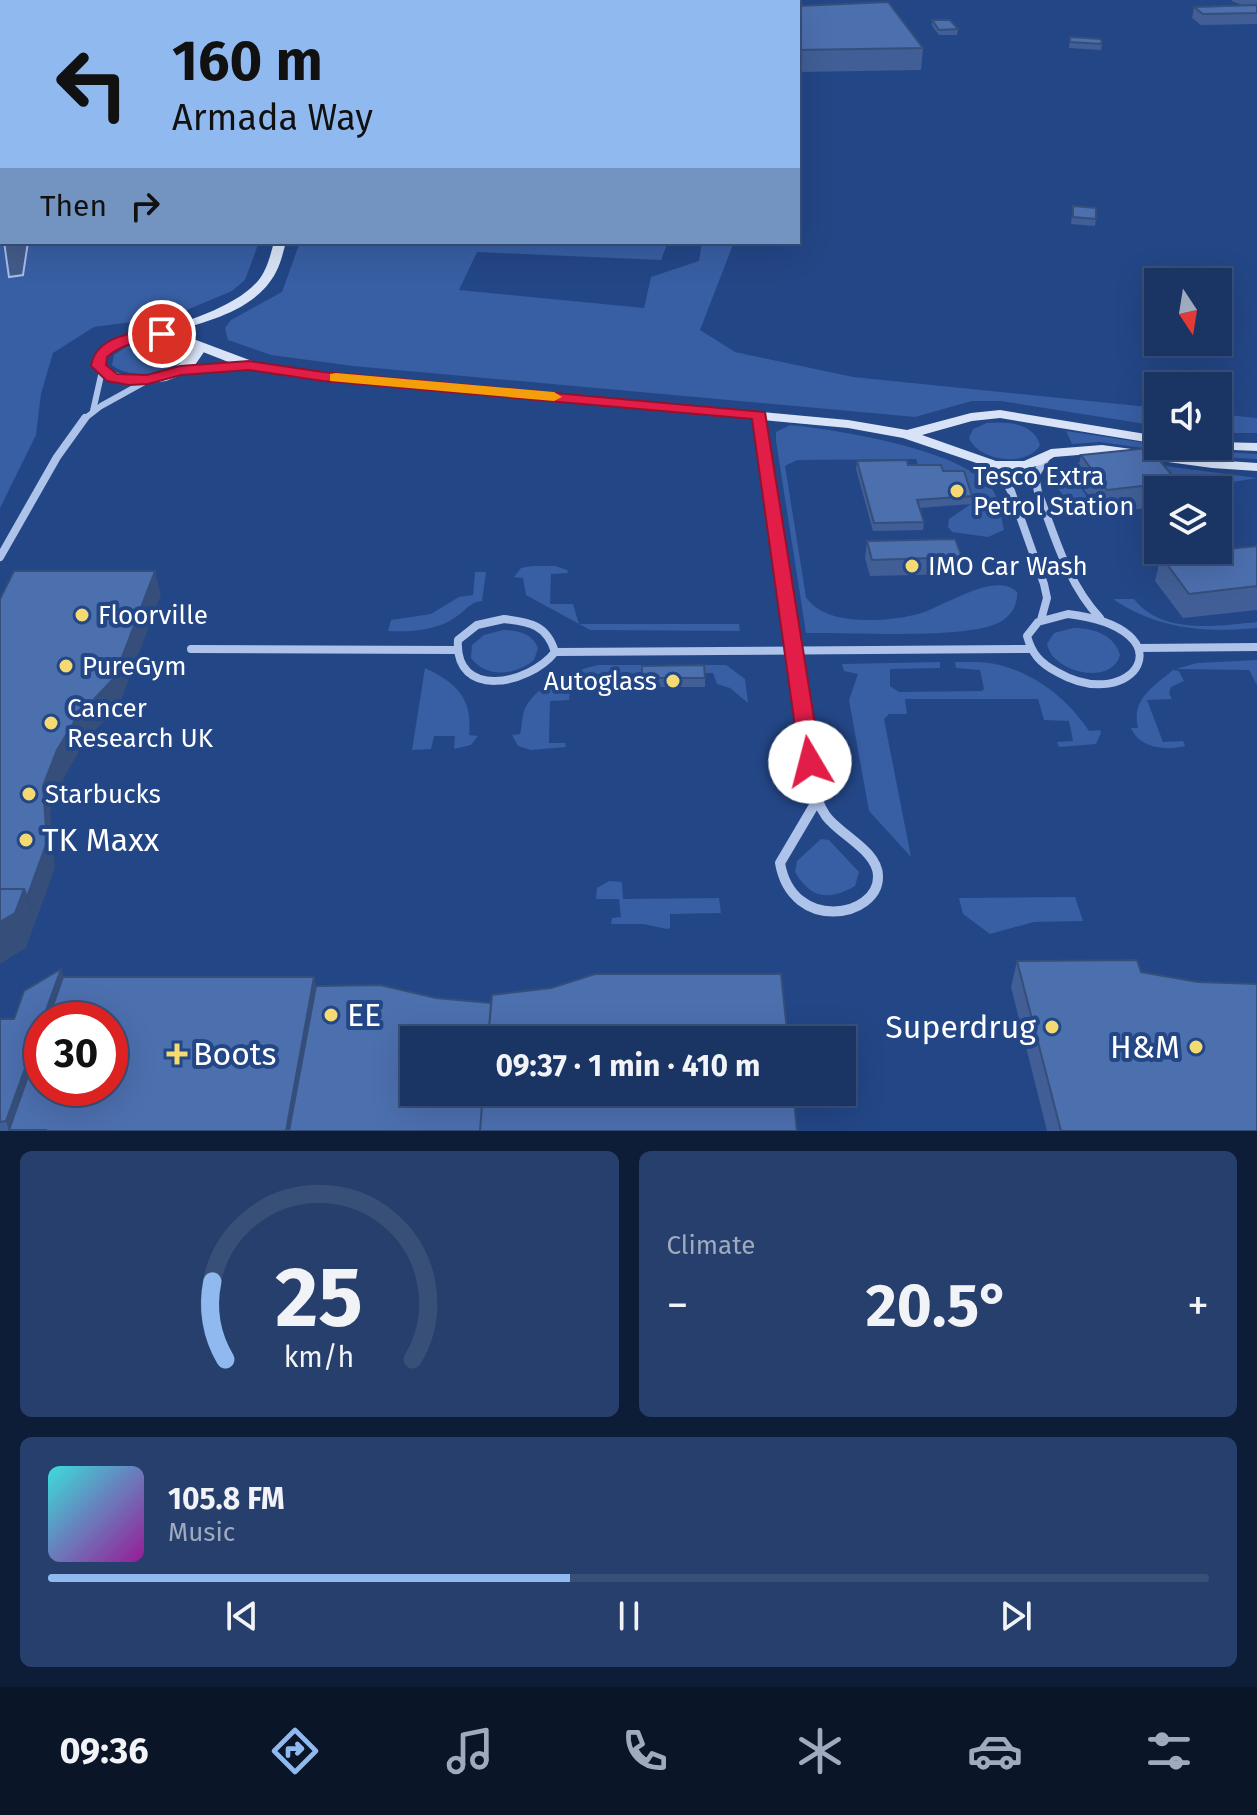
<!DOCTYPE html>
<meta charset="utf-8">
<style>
:root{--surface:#1a3464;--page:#273f6d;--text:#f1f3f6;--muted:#9faabf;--line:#384f78;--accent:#90b9f0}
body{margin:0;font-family:"Fira Sans",sans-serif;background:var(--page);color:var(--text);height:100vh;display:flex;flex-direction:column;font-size:30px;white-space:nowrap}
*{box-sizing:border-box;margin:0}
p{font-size:26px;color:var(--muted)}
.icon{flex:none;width:44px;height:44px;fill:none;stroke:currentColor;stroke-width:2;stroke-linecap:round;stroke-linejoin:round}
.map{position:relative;height:1131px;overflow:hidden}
.side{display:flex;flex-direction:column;gap:20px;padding:20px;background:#0e1d37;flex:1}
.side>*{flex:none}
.guide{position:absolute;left:0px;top:0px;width:800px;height:244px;box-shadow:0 8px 32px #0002,0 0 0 2px var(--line);background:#90b9f0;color:#111;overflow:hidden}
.needle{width:52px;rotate:168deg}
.controls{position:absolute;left:1144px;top:268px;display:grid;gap:16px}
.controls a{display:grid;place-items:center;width:88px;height:88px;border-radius:0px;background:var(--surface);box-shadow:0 8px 32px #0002,0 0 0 2px var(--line);font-size:40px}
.speed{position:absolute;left:24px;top:1002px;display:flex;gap:16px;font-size:40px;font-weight:700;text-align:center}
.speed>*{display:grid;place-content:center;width:104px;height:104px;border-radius:50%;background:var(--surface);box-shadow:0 8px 32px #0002,0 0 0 2px var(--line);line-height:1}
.speed .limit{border:12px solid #d22;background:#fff;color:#111}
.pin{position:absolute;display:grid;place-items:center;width:68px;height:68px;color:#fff;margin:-34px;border:4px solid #fff;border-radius:50%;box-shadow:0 2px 8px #0007}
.me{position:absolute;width:88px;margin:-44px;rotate:352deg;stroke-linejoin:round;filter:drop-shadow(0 0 6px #0008)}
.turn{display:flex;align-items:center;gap:28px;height:168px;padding:0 40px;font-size:36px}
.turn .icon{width:104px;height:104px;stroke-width:2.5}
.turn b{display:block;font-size:56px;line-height:68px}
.then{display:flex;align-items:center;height:76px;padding:0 40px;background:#0003;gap:16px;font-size:30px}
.big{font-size:60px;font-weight:700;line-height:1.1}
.side .widget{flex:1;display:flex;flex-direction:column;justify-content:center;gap:12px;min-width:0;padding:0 28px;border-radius:12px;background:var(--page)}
.side .dial{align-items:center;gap:0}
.dial svg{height:208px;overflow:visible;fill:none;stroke:var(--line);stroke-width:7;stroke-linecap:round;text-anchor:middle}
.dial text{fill:var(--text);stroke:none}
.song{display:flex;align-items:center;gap:24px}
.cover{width:96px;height:96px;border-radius:12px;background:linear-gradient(135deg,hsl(180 70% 55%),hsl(300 70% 35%))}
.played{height:8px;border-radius:4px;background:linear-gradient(90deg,var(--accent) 45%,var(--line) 45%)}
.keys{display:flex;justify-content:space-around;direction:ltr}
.heat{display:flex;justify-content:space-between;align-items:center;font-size:44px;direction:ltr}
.side .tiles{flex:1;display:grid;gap:20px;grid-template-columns:1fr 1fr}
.widget:last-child{grid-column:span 2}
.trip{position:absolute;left:400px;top:1026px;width:456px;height:80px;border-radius:0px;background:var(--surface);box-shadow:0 8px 32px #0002,0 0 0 2px var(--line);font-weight:700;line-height:80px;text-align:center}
.dock{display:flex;height:128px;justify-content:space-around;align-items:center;background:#0a1528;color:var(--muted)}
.dock .icon{width:56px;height:56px}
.dock .on{color:var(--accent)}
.dock b{font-size:36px;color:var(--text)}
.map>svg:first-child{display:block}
.green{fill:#385ea3}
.water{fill:#435b8a;stroke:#a2bdea;stroke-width:2}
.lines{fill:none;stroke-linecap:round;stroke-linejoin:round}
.street-far2{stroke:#aec3e9;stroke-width:6}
.street-far1{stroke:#aec3e9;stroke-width:8}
.street{stroke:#aec3e9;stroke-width:10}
.secondary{fill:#d8e3f7;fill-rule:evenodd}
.wall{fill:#415f96}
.shaded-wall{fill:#354e7a}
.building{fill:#4c6fae;stroke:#354e7a;stroke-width:2}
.route{fill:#e11d48;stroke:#92132f;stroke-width:2}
.slow{fill:#f59e0b}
.poi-dot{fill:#f4da71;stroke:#234686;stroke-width:3}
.labels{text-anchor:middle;stroke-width:8;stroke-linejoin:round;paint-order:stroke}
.poi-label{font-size:26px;fill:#fff;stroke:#234686;text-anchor:start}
.near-poi-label{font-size:32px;fill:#fff;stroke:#234686;text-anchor:start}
</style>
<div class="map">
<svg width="1257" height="1131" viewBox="0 0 1257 1131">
<rect width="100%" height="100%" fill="#234686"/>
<path class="green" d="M0,235L10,277L23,275L28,242H259L245,280L232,291L170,317L94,327L53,353L41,394L36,435L0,508Z
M300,242H668L661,260L477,252L459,290L644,308L651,277L699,261L702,242H734L700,330L735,352L853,377L1158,408V426L1001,401H972L915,417L353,366L271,355L228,340L225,328L231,320L282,292Z
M163,341L179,346L182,351C177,377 129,380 112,365L114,355L129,345Z
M1218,414L1257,418V433H1218Z
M987,423C1006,421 1034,423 1040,445C1027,468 978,461 969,438L973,429Z
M790,425C838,430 962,449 992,489C1000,500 1001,517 1004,530L988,537L952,532L948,527L949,519L971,504L920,469L916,459L797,460L785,466L806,597C825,627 888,622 918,614C942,608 995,570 1017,592C1018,605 1011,616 1000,622C969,640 847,632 806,633L776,441V432Z
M1066,431L1193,450L1257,454V459L1201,456L1100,442L1072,444Z
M1119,460L1257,478L1208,486L1193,477L1179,479L1144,470L1057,481C1068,457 1096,461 1119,460Z
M1077,483L1098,512L1079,518L1058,488L1057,485Z
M532,566H555L567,570L568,573L551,574L550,604H573L579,624H739L740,631L590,630L526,595L523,578L514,577L521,568Z
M475,572H486L482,601C470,602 466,610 456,617C436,631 411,632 388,631L391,620L431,614L459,597L473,595Z
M1113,599H1134C1162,635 1216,626 1257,622V628C1205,633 1157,629 1113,599Z
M1073,628C1093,628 1114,634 1120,655C1111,687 1052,672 1047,644L1054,633Z
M503,630C518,630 532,633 538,648L534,660C516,675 486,679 471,658L472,645L484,635Z
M1257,660V685L1249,670L1176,669L1197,663Z
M940,662V668L890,669V686L899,692L982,691L984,689L980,670L956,668L955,662C969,662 986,661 1000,665C1036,674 1069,700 1089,731L1100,730L1101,733L1096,744L1059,747L1057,742L1073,741L1069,721L1044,720L1038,699H905L907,714H889L884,719L911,857L869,811L849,700L858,674L844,671L842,664Z
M598,665H726L745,679L748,703L730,688L717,684L713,673L581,674L579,689L570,690L569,700L550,701L549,743H565L566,747L531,750L518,746L512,735L520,734C522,726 522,716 525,708C538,683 573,671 598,665Z
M425,668C457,683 473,699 469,735L478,736L471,745L454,749L455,736H434L431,749L412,750Z
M1173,670L1179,671L1184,681L1171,687L1169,693L1172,699L1147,700L1163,742L1183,741L1185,746C1166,751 1139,748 1131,728H1138C1131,699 1153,687 1173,670Z
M821,839L829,840L859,872L855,886C829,901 811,899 795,872L797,861Z
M609,881L622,882L623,899L719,898L721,913L670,914V928L667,929L643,924H611L612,918L621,917L619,899H596L597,888Z
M1075,897L1083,921L1034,922L990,934L963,914L959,898Z"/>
<path class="water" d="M4,242H28L23,275L9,277Z"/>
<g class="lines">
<path class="street-far2" d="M93,411L102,371
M759,415L760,420
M83,420L101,406L148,380"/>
<path class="street-far1" d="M759,418L805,729
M1046,458L1035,476L1038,492C1055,536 1067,583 1100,618
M981,462L1004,479L1011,491L1044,584L1047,598L1041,620
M0,557L57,457L85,418
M1068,614C1191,629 1134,716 1057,672C1040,663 1032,654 1027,636L1038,622Z
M504,619C530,622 547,625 555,652C529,685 454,700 458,640L477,625Z
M1139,648L1257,647
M191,649L455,650
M555,652L1029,649"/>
<path class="street" d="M805,727L810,762
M813,782C815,794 819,806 826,816C840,835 878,851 878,876C879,918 792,933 780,863L816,802"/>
<path class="secondary" d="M350,0H359L349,2Z
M427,0H435L436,2H428Z
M274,242H286C283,252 281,263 276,272C256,311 207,321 169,333L196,340L257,363L302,370L848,420L907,430L971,413L1000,410L1158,436V444L1000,418L972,421L922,435L996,461H1024L1051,449L1102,445L1212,460L1257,463V471L1212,468L1102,453L1054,457L1041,465L1024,469H994L903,438L848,428L302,378L249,369L184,374L166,381L135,385L103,377L91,366C94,353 101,345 114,339C126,333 138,333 150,331C182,324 235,307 257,282C267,271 270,256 274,242ZM153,338L187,345L190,352C173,379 129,386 105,365L106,356C122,344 133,340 153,338ZM204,352H203L231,363L195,365Z
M1218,442L1257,443V451L1211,449L1209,446H1218Z"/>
</g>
<path class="wall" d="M1232,0H1257V24L1201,25L1192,18L1194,7L1244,6L1232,1Z
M798,6L923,48L921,70L798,72Z
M932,20L958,29L957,35H939L932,26Z
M1070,37L1102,44L1101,50L1069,48Z
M1073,206L1096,219L1095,226L1071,224Z
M1081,455L1178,482L1176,490H1158V507L1102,513L1076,479Z
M857,461L908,465L943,471L972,496L971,504L919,508L924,522L923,530L873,531L856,469Z
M867,541L962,557L959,574L870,576L865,558Z
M1257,546V610L1183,618L1155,581L1161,556Z
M642,666L705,678V687H642Z
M1017,961L1141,972L1198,982L1238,984L1257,1131H1047L1011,987Z
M63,977H314L316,986L797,1131H0V1019H14Z"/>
<path class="shaded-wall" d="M155,571L161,595L120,703L84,743L65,776L50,812L55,868L35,923L27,897L43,786L57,750Z
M24,889L35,923L26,948L0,964V922Z
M61,969L72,1004L66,1020H42Z
M314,977L319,1004L296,1131H286Z
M42,1021V1088L9,1130L6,1121Z"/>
<path class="building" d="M888,2L923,48L798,50V6Z
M1257,5V13L1203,14L1194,7Z
M932,20H950L958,29L939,30Z
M1070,37L1101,39L1102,44L1070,42Z
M1073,206L1096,208V219L1073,217Z
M1149,448L1178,482L1107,490L1081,455Z
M907,460L908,465H941L943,471H964L972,496L917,500L924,522L874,523L857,461Z
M955,539L962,557L872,560L867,541Z
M1257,546V586L1189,594L1161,556Z
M14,571H155L114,678L77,717L57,750L43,786L47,842L27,897L24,889H0V599Z
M704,665L705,678H642V666Z
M0,889H24L15,913L0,922Z
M1137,960L1141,972L1198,982L1257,984V1131H1061L1017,961Z
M61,969L6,1121L0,1122V1019H14L24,991Z
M595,974H781L788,1040H488L492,995L551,988Z
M63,977H314L286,1131H44L45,1130H9L42,1037V1088H110V1020H48Z
M380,985L436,998L491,1003L488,1040H414V1092H483L480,1131H289L316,986Z
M483,1092H793L797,1131H480Z"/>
<path class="route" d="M162,330L169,334L167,337C144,342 126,341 107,357L106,365L117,374L147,375L180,366L249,361L323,372L765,412L821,762L818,767H803L800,762L752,419L323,381L249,370L181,375L148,384L129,385L107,381L91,366C96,335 135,332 162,330Z"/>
<path class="slow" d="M336,373L554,392L562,397L554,401L330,381V374Z"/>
<g class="poi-dot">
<circle cx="957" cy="491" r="8"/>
<circle cx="912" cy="566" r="8"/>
<circle cx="82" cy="615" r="8"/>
<circle cx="66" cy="666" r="8"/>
<circle cx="673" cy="681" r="8"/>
<circle cx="51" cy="723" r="8"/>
<circle cx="29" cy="794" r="8"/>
<circle cx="26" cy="840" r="8"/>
<circle cx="331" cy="1015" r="8"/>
<circle cx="1052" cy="1027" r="8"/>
<circle cx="1196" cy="1047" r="8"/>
<path d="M173 1042h8v8h8v8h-8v8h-8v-8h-8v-8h8z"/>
</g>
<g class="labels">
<g class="poi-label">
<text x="973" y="485">Tesco Extra<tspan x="973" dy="30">Petrol Station</tspan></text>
<text x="928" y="575">IMO Car Wash</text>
<text x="98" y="624">Floorville</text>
<text x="82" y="675">PureGym</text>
<text x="657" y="690" text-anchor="end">Autoglass</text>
<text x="67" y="717">Cancer<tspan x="67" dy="30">Research UK</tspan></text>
<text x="45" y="803">Starbucks</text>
</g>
<g class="near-poi-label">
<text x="42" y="851">TK Maxx</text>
<text x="347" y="1026">EE</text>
<text x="1036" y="1038" text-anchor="end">Superdrug</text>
<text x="1180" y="1058" text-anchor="end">H&amp;M</text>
<text x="193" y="1065">Boots</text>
</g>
</g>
</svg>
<div class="controls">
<a><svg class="needle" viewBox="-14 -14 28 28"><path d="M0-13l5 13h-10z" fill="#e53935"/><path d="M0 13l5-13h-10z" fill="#9faabf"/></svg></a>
<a><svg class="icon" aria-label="sound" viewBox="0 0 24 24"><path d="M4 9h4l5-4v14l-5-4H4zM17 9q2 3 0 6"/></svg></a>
<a><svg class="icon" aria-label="layers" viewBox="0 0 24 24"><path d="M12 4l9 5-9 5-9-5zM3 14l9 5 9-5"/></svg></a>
</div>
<div class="speed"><div class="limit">30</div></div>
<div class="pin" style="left:162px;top:334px;background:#d93025"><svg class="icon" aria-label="arrive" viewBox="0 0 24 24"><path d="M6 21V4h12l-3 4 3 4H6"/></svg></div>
<svg class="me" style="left:810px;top:762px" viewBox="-20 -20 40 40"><circle r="19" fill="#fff"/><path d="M0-13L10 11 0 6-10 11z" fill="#e11d48"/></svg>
<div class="trip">09:37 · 1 min · 410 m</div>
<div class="guide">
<div class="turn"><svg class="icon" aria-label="left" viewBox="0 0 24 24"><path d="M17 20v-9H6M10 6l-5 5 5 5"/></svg><div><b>160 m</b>Armada Way</div></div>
<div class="then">Then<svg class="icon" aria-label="right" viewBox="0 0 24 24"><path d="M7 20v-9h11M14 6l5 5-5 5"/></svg></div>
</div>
</div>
<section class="side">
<div class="tiles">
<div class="widget dial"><svg viewBox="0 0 100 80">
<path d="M14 69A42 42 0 1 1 86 69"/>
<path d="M14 69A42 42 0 0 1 9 39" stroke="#90b9f0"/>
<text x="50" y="56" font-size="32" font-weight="700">25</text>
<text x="50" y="72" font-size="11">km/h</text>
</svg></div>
<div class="widget"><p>Climate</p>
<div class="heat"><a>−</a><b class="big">20.5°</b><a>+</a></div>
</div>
<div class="widget">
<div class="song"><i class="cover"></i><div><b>105.8 FM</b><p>Music</p></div></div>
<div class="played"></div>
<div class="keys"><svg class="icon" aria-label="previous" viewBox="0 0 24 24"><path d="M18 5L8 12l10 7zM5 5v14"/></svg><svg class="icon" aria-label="pause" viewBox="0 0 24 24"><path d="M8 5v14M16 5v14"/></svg><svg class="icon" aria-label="next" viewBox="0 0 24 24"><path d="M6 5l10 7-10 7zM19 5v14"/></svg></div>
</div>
</div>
</section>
<nav class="dock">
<b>09:36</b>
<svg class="icon on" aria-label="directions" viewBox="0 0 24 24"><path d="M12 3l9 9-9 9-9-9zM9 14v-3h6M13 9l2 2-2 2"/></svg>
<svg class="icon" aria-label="music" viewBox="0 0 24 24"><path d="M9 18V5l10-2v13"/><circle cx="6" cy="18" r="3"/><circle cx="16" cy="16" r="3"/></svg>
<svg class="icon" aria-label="phone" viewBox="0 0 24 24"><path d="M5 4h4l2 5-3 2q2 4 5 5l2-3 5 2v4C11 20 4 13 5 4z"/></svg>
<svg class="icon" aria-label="climate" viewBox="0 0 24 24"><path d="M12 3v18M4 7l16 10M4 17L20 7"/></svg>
<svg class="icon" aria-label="car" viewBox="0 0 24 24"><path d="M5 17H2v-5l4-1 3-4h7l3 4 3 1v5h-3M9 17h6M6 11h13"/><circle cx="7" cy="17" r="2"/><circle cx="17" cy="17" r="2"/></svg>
<svg class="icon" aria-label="filters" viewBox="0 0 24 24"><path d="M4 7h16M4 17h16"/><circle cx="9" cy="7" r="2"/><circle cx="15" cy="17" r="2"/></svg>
</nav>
